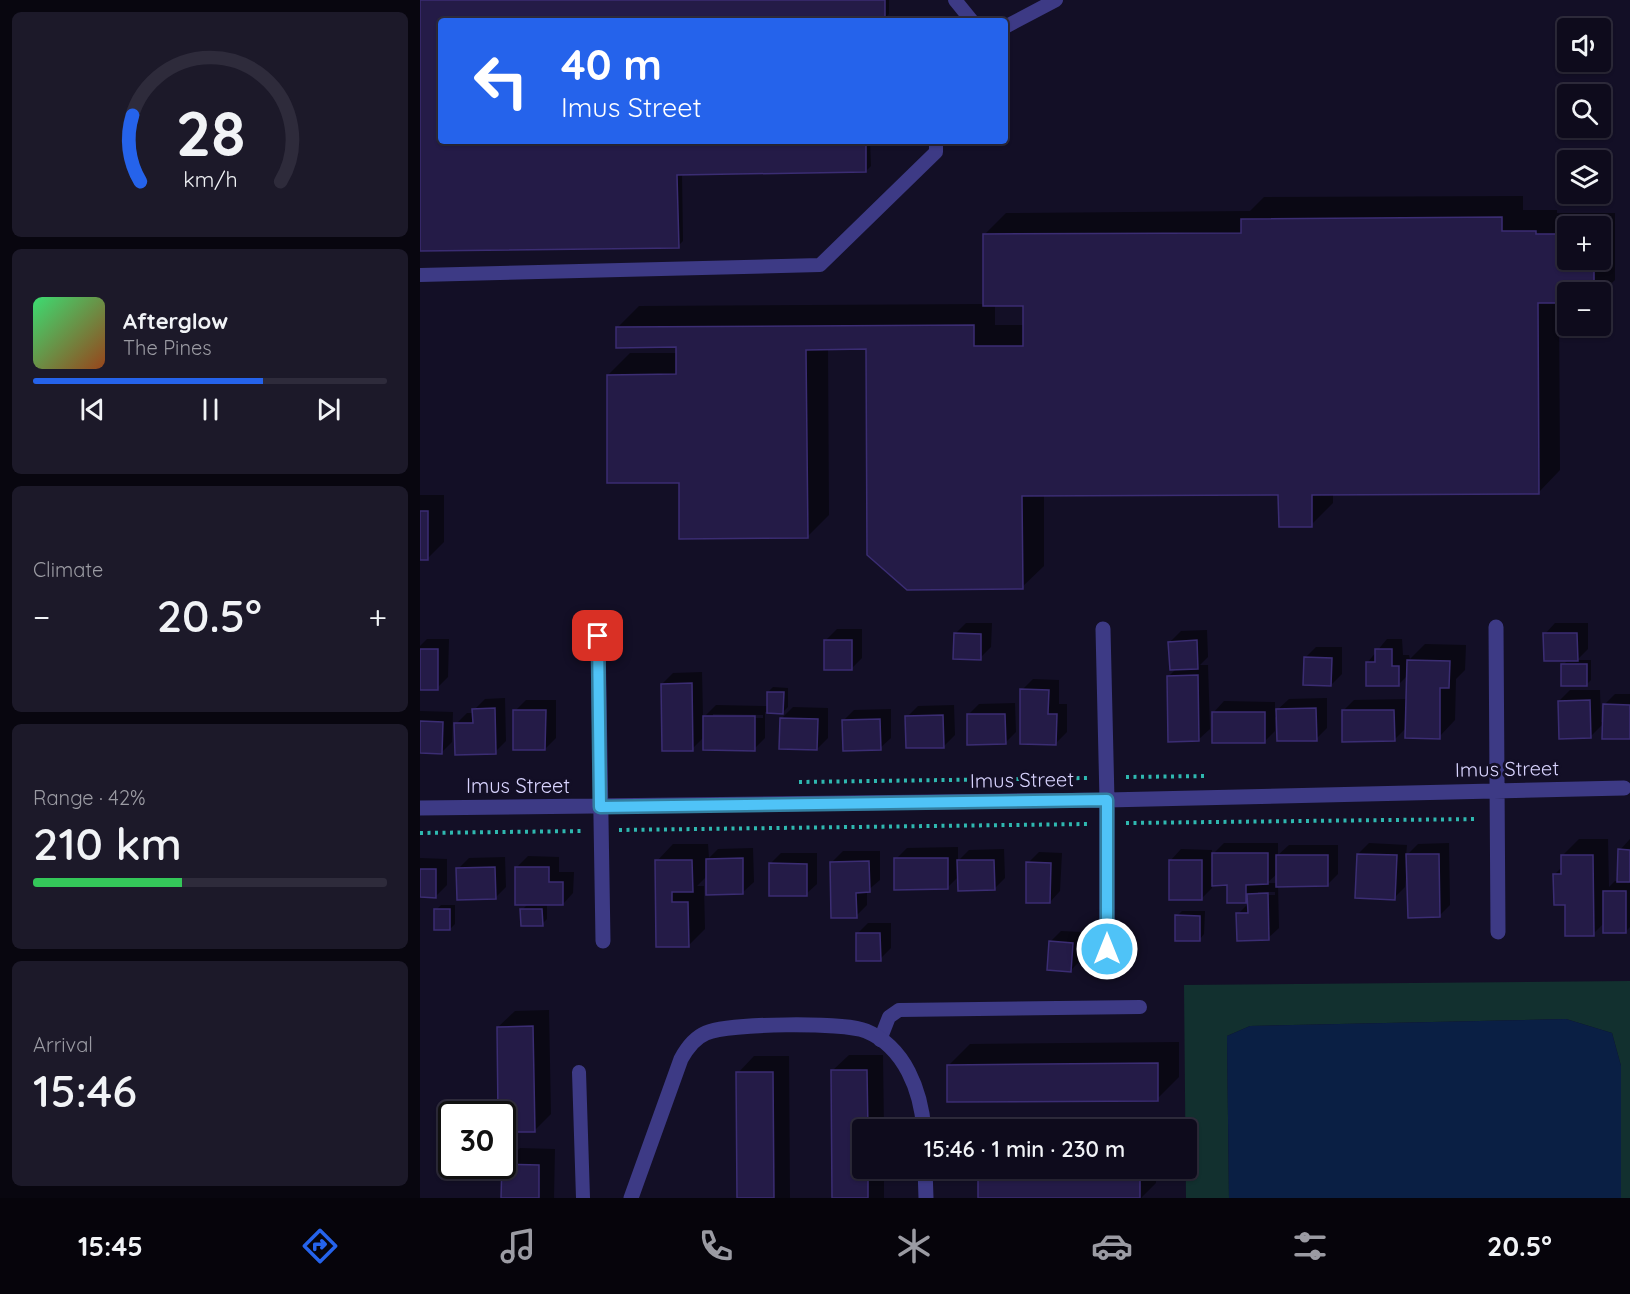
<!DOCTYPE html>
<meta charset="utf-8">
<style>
:root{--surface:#0e0b1c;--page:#1c1929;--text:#f1f3f6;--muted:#9b9ba3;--line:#2e2b3b;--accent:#2563eb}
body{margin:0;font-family:Quicksand,sans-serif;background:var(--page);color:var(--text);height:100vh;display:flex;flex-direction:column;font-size:22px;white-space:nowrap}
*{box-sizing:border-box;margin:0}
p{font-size:20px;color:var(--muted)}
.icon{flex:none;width:33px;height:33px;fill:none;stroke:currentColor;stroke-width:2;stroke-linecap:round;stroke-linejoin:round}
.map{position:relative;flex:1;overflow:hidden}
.side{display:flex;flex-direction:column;gap:12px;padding:12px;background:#08060f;width:420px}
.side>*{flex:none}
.guide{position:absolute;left:18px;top:18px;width:570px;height:126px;border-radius:6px;box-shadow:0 2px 4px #0004,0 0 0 2px var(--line);background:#2563eb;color:#fff;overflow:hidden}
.tools{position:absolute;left:1137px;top:18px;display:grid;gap:12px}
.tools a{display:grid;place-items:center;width:54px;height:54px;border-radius:6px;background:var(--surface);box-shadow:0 2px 4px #0004,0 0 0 2px var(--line);font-size:30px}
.speed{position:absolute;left:18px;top:1101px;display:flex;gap:12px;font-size:30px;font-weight:700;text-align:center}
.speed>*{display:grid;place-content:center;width:78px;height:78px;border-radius:50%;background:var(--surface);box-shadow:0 2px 4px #0004,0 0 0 2px var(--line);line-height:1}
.speed .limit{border:3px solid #111;border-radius:9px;background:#fff;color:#111}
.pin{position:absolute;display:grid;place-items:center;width:51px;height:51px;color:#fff;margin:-26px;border-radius:12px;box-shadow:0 3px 9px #0006}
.me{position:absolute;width:66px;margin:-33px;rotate:0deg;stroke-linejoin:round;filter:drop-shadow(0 0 4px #0008)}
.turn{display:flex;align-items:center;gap:21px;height:126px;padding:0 24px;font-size:27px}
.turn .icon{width:78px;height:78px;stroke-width:2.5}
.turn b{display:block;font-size:42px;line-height:51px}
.big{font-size:45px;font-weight:600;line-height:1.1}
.side .widget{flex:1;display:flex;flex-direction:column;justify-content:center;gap:9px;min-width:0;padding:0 21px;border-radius:9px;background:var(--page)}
.side .dial{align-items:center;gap:0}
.dial svg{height:156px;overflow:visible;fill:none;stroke:var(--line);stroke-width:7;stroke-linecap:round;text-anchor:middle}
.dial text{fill:var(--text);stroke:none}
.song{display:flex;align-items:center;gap:18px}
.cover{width:72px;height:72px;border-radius:9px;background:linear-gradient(135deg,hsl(140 70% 55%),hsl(20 70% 35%))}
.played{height:6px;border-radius:3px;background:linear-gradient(90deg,var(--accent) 65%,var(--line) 65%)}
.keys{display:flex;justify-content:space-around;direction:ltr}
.heat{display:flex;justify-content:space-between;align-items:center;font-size:33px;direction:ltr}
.charge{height:9px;border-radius:4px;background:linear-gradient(90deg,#34c759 42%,var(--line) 0)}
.trip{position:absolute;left:432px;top:1119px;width:345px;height:60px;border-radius:6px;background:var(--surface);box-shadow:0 2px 4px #0004,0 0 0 2px var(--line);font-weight:600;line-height:60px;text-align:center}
.dock{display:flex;height:96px;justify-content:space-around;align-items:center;background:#06040b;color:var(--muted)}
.dock .icon{width:42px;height:42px}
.dock .current{color:var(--accent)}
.dock b{font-size:27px;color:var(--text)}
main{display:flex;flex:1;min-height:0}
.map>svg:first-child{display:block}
.green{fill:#12302f}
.water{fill:#0a1f44}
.shadow{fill:#0007;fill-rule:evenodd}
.building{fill:#241b47;stroke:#3b2d73;stroke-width:1.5}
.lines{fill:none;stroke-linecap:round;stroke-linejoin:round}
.path{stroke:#2fb8b0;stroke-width:4;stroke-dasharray:3 4.5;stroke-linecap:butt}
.service{stroke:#3d3a85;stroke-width:14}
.minor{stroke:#3d3a85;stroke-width:15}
.route-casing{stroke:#337fa1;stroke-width:15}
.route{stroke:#4fc3f7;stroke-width:10}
.labels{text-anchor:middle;stroke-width:6;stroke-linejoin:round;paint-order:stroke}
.street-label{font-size:20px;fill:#d9d4ff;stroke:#130f26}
</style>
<main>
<section class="side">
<div class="widget dial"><svg viewBox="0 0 100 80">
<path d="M14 69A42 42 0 1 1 86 69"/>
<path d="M14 69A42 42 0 0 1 10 35" stroke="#2563eb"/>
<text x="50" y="56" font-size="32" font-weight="700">28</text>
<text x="50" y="72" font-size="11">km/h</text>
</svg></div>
<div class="widget">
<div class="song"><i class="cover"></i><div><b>Afterglow</b><p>The Pines</p></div></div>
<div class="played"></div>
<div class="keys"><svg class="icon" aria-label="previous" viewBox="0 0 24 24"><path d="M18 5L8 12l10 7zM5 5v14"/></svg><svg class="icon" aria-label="pause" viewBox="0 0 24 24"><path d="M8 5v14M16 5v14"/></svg><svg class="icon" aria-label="next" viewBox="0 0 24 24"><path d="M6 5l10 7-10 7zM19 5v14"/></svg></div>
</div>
<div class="widget"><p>Climate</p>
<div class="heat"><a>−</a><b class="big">20.5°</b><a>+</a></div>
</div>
<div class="widget"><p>Range · 42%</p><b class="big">210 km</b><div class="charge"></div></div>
<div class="widget"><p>Arrival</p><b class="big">15:46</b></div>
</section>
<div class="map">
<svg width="1210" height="1198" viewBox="0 0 1210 1198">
<rect width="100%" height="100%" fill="#130f26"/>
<path class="green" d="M1210,981V1198H1201V1066L1192,1033L1146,1019L830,1026L807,1036L809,1198H766L764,985Z"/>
<path class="water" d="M1146,1019L1192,1033L1201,1066V1198H809L807,1036L830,1026Z"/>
<path class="shadow" d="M0,0H469V14L464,19H461L462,21H21V141H450L451,166L446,171L262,174L263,241L258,246L0,250Z
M1103,196V210H1137V213H1195V280L1180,294V292H1148L1139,302L1140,470L1119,492L913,493V503L891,525L860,493L624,495V566L602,587L447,348H408L409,515L387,537L260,481L188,375L210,353H257V346L197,328L219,306L564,304V235L586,213L830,211L844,197ZM1148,226H1180V260H1148ZM575,305H604V325H575Z
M0,495H24V542L8,558H0Z
M546,623H572L571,647L560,658L535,634Z
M1135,623H1168V649L1157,660H1171V680L1166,685L1143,665L1148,660L1125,634Z
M417,629H442V658L431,669L406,640Z
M787,630L788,657L780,665H788L790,729L779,739L748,677L757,668L750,642L761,631Z
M7,639H29L28,677L17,688H0V646Z
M967,639H982L983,655H989L990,659L1005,644L1046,645L1045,670L1036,679L1035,720L1019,737L987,727L974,740L923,711L934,700L988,699V675L979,684L947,663Z
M896,647H922V674L911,685L885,658Z
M282,672L283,718L296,705L348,706V692L353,687L368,688V707L363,712H345V738L334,749L284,737L272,749L242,684L253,673ZM293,714L343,715V718L293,717Z
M613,679L639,680V704H647V732L636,743L602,690Z
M1150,690H1180L1181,722H1184V705L1195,694H1210V738L1183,737L1184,723L1170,737L1139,701Z
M85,698L86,741L75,752L36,724L47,713H54V710L65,699Z
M907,698V728L896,739L855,717V731L844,742L794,712L804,701L855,702V712L869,699Z
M106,700H136V738L125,749L95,711Z
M595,703L596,732L585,743L548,715L559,704Z
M534,705L535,735L524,746L487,717L498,706Z
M373,707L408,708V738L397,749L362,718Z
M471,709V738L460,748L423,721L434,710Z
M0,711L33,712L32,742L22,752H0Z
M1159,839H1188L1189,887L1195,881H1199L1200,850L1210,839V927L1205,932L1184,923L1173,934L1146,904L1135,874L1142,867V856Z
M804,843H858V855L869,845H918V874L907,885H858L859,928L848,938L818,914L829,903V898L825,902L809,884H792V888L781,899L751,860L761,849L792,850V855ZM858,873V883H847ZM838,892H855V895H838Z
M949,843L987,845L986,856L998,844L1029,843L1030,905L1019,916L988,876H986L985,887L974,898L938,854Z
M253,844H288L289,858L298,849L333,848L334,882L323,892L287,876L277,886H284L285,929L268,946L237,861Z
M538,847V861L549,850L584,849L585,878L574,889L539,876L527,888L476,859L487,848Z
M423,851H460V880L447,891V905L436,916L412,862Z
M619,852L642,853L640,891L630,902L608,863Z
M361,853H397V884L386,894L350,864Z
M108,856L139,857V872H154L153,893L143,904H127V919L122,924L102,910L108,904L97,867Z
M85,857L86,887L75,898L38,869L49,858Z
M0,858L27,859V885L16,896H0Z
M21,905H35V924L30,929L16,910Z
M762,911H785L784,934L779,940L757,916Z
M448,923H471V948L460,959L437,934Z
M641,931L663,932L661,960L650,971L630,942Z
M129,1010L131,1114L115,1130L80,1114L78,1027L95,1011Z
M759,1042V1077L737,1099L528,1066L550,1044Z
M429,1055H463L464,1130H442V1168H464V1198H413L412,1071Z
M334,1056H369L370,1198H319L318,1073Z
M100,1148L135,1149L134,1198H83V1165Z
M559,1168H736V1183L721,1198H559Z"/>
<path class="building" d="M0,0H465V20L457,21H21V141H446V172L257,175L259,248L0,251Z
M1082,217V231H1116V234H1148V260H1174V292H1148V303H1118L1119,494L892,495V527H859L858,495L602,496L603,589L487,590L447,555L446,349L386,350L388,538L259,539V483H187V375L256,374V347L196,348V327L554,325V346H603V306H563V234L821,233V219Z
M0,511H8V560H0Z
M534,633L561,634V660L533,659Z
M1123,633H1157L1158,661H1124Z
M404,640H432V670H404Z
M777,640L778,669L750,670L748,642Z
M0,649H18V690H0Z
M955,649H972V666H979V686H946V662H955Z
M884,657L912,658L911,686L883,685Z
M987,660L1030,661L1029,688H1020V739L985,738Z
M1141,664H1167V686H1141Z
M778,675L779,741L748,742L747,676Z
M272,683L273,751H242L241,684Z
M600,689L629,690L628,714H637L636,745L600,744Z
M347,692H364L363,714L347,713Z
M1170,700L1171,738L1139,739L1138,701Z
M1183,704L1210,705V739H1182Z
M75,708L76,754L35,755L34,723H53L52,709Z
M896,708L897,741H857L856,709Z
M93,710H126L125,750H93Z
M922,710H974L975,741L922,742Z
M792,712H845V743H792Z
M547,714H585L586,744L547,745Z
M523,715L524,748H486L485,716Z
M283,716H335V751L283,750Z
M360,718L398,719L397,750L359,749Z
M460,719L461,750L423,751L422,720Z
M0,721L23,722L22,754L0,753Z
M1198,849L1210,850V882H1197Z
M792,853H848V884L826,885V903H807V885L792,886Z
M937,854L977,855L975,900L935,898Z
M986,854H1019L1020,917L988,918Z
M856,855H908V886L856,887Z
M1141,855H1173L1174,936H1145V905H1134L1133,874H1141Z
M323,858V894L286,895V859Z
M474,858H528V889L474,890Z
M235,860H272L273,892H252V902H268L269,947H236Z
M537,860H574L575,890L538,891Z
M749,860H782V900H749Z
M449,861L450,892L436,893L437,918H411L410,862Z
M606,862L631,863L630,903H606Z
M349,863L387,864V896H349Z
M75,867L76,899L37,900L36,868Z
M95,867H129V882H143V905H95Z
M0,869H16V898L0,897Z
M1183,891H1206V933H1183Z
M848,893L849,940L817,941L816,913H828L827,894Z
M14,909H30V930H14Z
M100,909H122L123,926H101Z
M755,915L780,916V941H755Z
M436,933H460L461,961H436Z
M629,941L653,943L651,972L627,970Z
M113,1026L115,1132H82V1114H78L77,1027Z
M738,1063V1101L527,1102V1065Z
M411,1070H447L448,1130H442V1168H448V1198H412Z
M316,1072H353L354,1198H317Z
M82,1164L119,1165V1198H81Z
M558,1168H720V1198H558Z"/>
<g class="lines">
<path class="path" d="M706,777L788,776
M379,782L668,778
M706,823L1058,819
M199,830L668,824
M0,833L164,831"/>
<path class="service" d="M535,0L552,21
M585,27L636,0
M0,275L400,265L516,152V141
M460,1040L469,1017L479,1010L720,1007
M159,1072L163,1198"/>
<path class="minor" d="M1076,627L1078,932
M683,629L687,800V949
M178,636L183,941
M0,808L687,800L1204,788
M505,1168L506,1198
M211,1198L261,1059C267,1048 274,1038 286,1033C309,1023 423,1022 446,1031C485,1047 501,1091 504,1130"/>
</g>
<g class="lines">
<g class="route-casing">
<path id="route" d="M178,636L180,807L687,800V949"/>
</g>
<use href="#route" class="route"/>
</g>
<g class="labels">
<g class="street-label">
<text transform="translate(1087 769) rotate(-1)" y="7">Imus Street</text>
<text transform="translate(602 780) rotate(-1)" y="7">Imus Street</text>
<text x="98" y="793">Imus Street</text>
</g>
</g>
</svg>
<div class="tools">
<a><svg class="icon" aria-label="sound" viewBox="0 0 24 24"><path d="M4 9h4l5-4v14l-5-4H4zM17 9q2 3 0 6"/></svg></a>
<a><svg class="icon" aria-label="search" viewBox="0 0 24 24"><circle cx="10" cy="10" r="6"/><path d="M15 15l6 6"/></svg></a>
<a><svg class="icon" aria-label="layers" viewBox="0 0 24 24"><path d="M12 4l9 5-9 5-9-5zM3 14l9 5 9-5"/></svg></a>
<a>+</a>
<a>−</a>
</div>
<div class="speed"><div class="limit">30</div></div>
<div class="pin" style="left:178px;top:636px;background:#d93025"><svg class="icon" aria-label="arrive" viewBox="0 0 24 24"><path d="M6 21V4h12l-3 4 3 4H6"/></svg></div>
<svg class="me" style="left:687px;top:949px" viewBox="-20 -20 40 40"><circle r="17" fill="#4fc3f7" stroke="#fff" stroke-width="3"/><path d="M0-11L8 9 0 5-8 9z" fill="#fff"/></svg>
<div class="trip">15:46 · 1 min · 230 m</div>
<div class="guide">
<div class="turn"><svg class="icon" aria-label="left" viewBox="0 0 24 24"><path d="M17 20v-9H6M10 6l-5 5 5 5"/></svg><div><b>40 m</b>Imus Street</div></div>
</div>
</div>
</main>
<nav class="dock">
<b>15:45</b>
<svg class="icon current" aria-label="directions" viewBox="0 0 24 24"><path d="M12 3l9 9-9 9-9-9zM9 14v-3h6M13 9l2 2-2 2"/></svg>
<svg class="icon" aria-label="music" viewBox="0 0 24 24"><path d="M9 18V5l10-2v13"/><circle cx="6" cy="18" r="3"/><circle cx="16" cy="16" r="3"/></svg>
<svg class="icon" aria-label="phone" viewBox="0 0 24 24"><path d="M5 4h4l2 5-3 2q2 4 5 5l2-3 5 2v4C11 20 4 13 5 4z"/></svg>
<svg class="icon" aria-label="climate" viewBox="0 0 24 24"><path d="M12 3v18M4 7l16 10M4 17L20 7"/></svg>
<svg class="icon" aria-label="car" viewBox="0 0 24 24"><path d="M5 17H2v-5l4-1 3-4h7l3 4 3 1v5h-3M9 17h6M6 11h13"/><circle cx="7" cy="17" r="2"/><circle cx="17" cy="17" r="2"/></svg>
<svg class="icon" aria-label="filters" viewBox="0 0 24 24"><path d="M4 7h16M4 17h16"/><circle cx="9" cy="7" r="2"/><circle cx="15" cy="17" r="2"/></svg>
<b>20.5°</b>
</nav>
